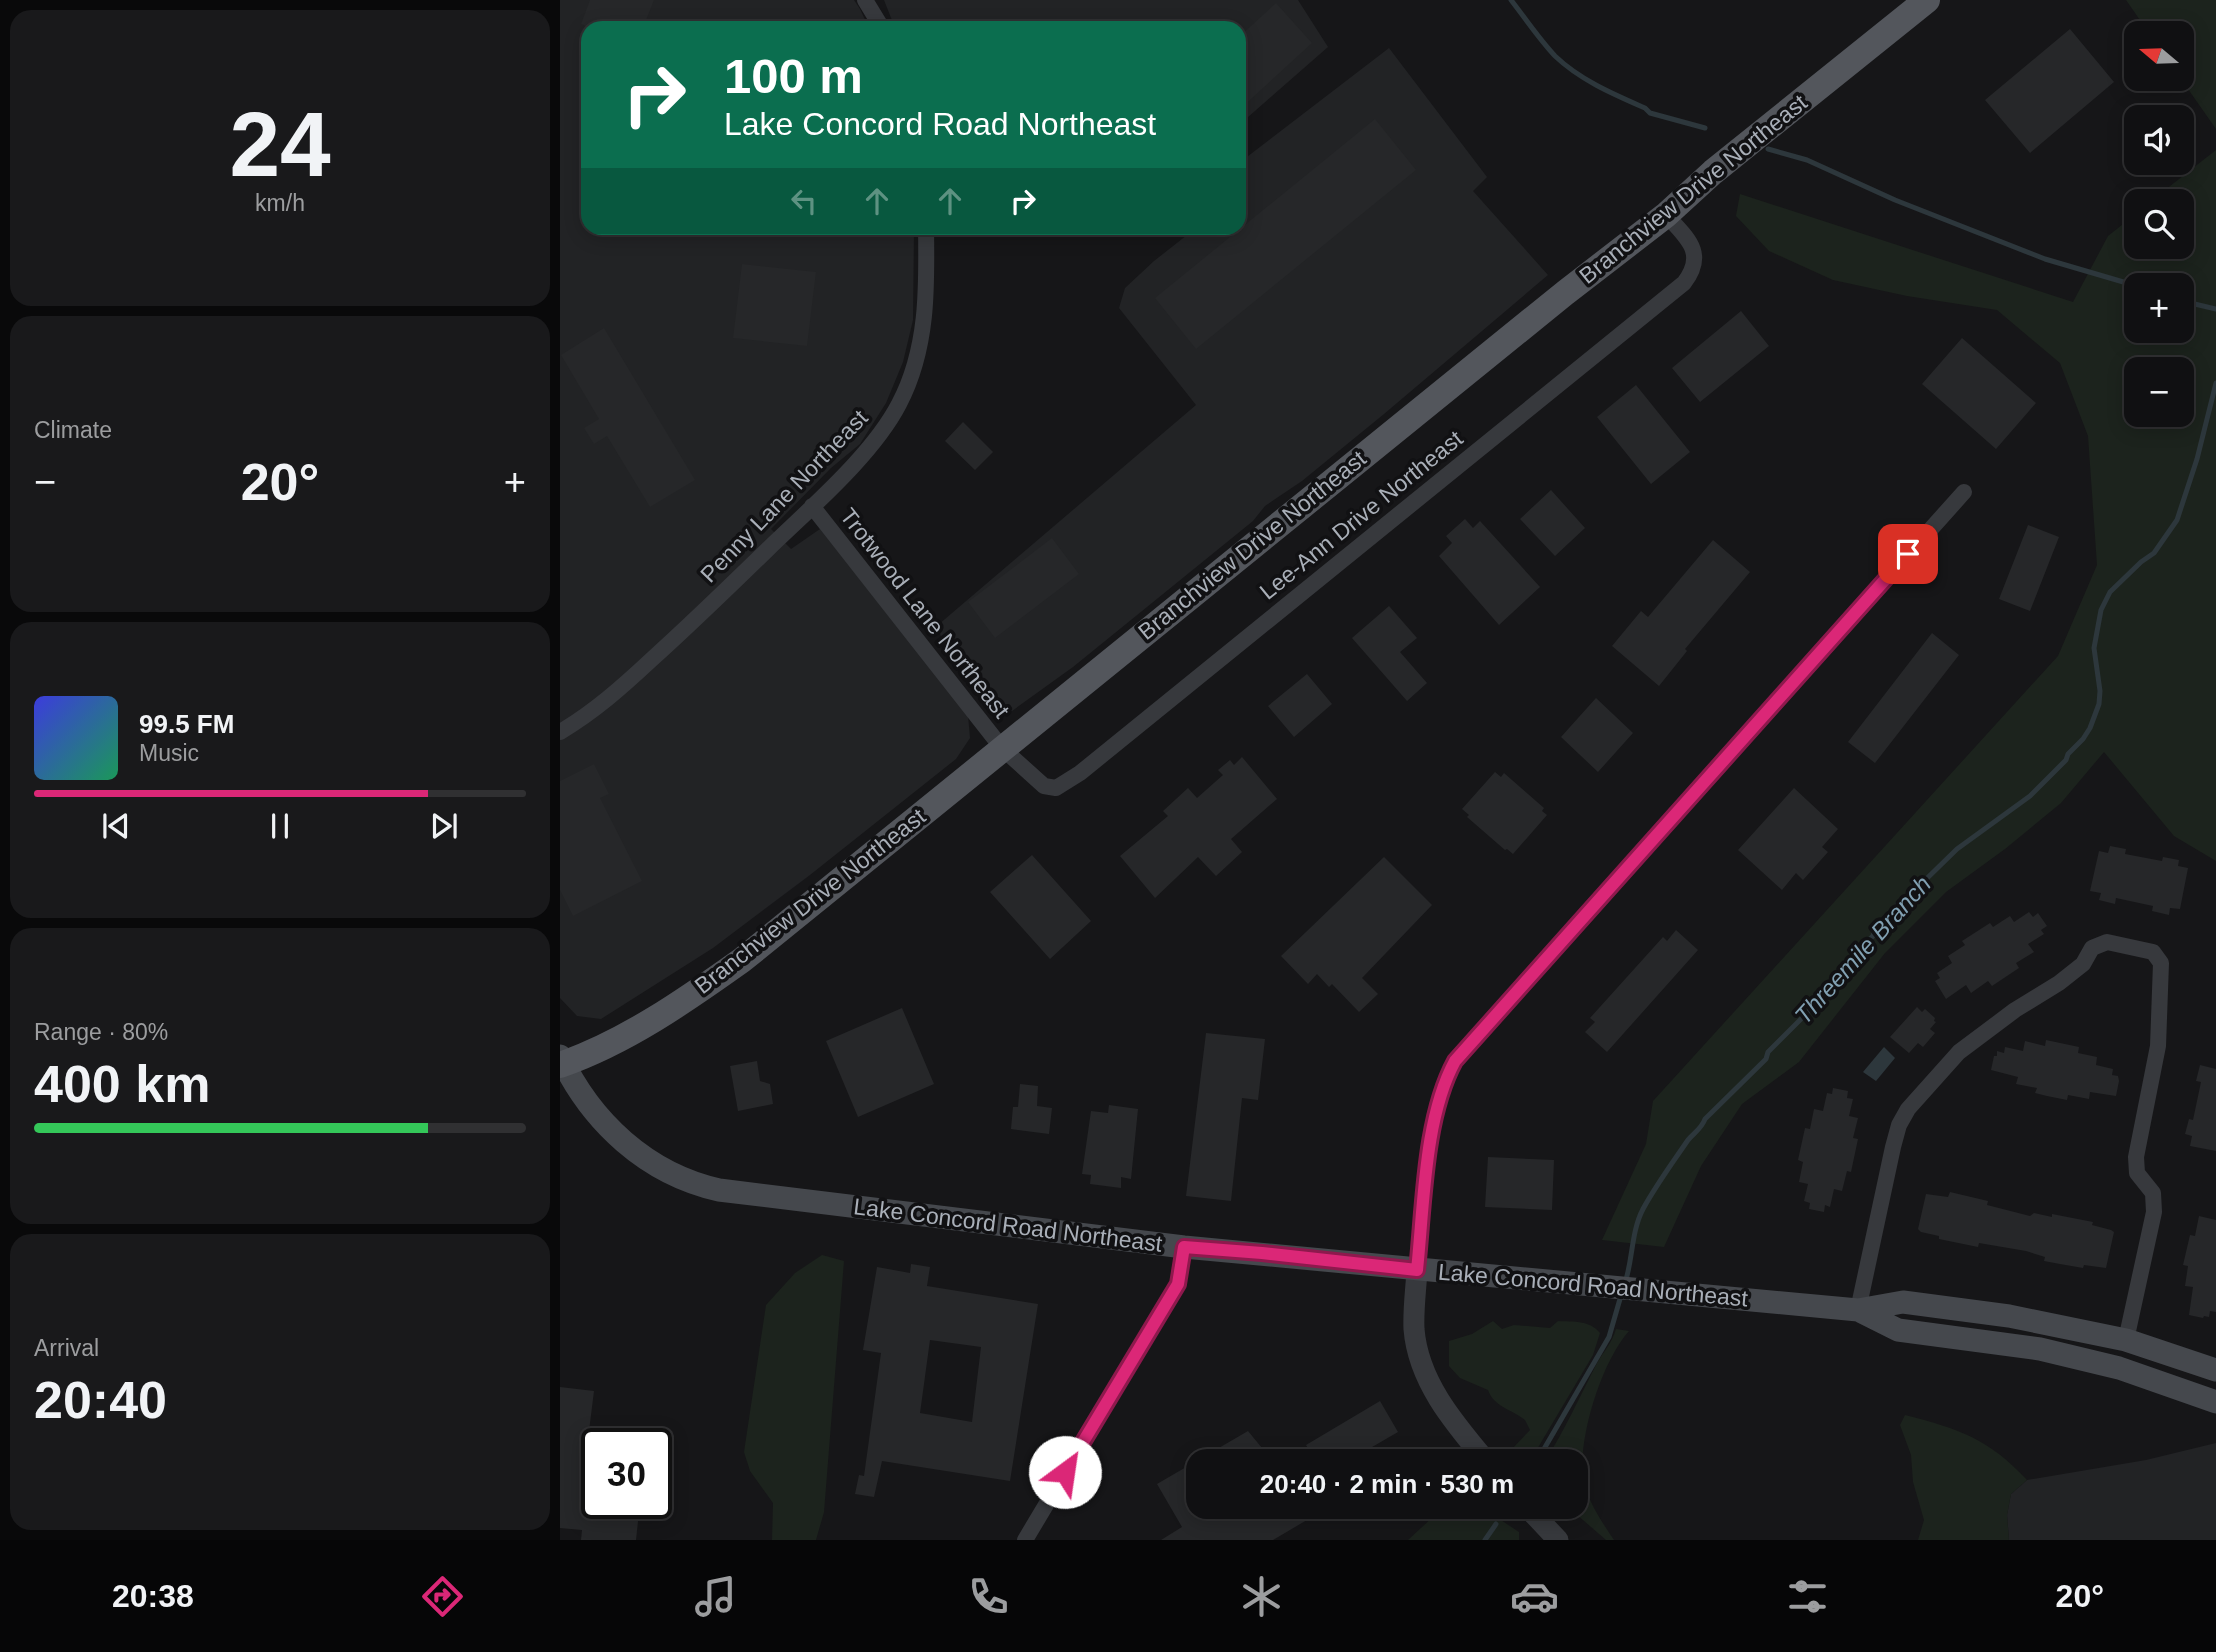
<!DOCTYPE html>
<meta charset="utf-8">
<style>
:root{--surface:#101012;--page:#19191b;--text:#f1f3f6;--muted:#9c9d9f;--line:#303032;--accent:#db2777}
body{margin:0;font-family:Helvetica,sans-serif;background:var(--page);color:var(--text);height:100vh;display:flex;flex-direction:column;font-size:26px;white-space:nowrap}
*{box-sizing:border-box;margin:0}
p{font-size:23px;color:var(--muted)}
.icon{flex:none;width:38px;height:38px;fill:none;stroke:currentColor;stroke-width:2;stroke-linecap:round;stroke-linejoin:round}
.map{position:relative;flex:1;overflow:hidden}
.sheet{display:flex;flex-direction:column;gap:10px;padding:10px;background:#09090a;width:560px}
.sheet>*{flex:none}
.banner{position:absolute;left:21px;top:21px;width:665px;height:214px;border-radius:21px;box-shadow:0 4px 18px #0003,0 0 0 2px var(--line);background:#0b6e4f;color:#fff;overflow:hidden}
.needle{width:46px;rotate:289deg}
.controls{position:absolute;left:1564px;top:21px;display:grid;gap:14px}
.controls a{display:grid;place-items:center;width:70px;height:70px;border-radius:14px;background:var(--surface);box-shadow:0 4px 18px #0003,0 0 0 2px var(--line);font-size:35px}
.speed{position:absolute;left:21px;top:1428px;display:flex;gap:14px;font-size:35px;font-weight:700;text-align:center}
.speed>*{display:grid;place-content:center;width:91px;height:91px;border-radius:50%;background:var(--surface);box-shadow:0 4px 18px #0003,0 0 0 2px var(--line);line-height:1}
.speed .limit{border:4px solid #111;border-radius:10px;background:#fff;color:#111}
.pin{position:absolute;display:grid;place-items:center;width:60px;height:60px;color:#fff;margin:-30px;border-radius:14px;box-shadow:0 4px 10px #0006}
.me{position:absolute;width:77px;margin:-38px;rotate:31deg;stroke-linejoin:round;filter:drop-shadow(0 0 5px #0008)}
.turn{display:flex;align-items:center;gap:24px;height:147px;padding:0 28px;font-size:32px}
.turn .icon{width:91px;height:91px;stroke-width:2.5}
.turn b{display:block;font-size:49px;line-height:60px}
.lanes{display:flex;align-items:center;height:66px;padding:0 28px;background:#0003;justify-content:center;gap:35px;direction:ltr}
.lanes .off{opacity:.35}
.big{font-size:52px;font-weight:700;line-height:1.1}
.sheet .card{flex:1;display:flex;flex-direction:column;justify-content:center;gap:10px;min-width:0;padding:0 24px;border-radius:21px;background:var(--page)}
.sheet .dial{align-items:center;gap:0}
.dial b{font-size:91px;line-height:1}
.song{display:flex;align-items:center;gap:21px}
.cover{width:84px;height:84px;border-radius:10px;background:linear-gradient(135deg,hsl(240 70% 55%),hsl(150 70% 35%))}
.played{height:7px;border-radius:4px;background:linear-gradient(90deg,var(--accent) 80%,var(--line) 80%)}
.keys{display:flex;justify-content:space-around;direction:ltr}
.heat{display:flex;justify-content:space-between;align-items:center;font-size:38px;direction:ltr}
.charge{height:10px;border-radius:5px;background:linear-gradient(90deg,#34c759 80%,var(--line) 0)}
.trip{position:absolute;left:626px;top:1449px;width:402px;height:70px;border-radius:21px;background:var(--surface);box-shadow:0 4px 18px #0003,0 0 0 2px var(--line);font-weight:700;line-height:70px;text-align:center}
.menu{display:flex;height:112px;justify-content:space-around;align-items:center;background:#060607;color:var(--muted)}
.menu .icon{width:49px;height:49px}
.menu .current{color:var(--accent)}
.menu b{font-size:32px;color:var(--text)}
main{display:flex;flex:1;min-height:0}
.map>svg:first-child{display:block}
.built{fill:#222325}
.green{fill:#1c231d;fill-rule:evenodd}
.water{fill:#2d373c}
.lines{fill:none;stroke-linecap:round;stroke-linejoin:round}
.stream{stroke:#2d373c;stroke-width:5}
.building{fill:#262729;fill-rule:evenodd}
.minor{stroke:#37393d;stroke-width:16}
.tertiary{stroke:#37393d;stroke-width:21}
.secondary{stroke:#45484d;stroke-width:23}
.primary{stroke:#53565c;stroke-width:26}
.route-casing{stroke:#8e194d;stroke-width:18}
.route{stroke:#db2777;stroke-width:12}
.labels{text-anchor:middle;stroke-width:7;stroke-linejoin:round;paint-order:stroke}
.street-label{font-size:23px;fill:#a9afb8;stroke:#111113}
.water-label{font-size:24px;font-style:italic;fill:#81a0b2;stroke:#111113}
</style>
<main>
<section class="sheet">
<div class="card dial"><b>24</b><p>km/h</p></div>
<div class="card"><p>Climate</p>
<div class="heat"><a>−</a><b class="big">20°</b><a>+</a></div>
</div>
<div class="card">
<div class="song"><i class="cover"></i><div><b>99.5 FM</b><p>Music</p></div></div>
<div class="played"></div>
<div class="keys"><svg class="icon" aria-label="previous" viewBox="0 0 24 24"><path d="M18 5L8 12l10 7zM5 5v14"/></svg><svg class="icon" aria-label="pause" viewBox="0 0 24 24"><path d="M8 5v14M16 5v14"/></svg><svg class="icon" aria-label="next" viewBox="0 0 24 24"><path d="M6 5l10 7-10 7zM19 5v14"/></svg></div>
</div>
<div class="card"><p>Range · 80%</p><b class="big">400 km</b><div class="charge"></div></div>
<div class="card"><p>Arrival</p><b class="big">20:40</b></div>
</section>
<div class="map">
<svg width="1656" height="1540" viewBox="0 0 1656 1540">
<rect width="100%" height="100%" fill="#161618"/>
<path class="built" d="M0,0H294L300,9L309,28H28V228H354L353,320L343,362L326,403L300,444L271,468L211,529L231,549L260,529L408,715L410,738L396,759L250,875L153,948L41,1019L17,1016L0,998Z
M324,0H738L768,47L679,125V28H335Z
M829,48L927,177L913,191L988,275L824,414L742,481L705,506L693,521L513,667L452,711L427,700L383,645L378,625L636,405L559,308L565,288L594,261L636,228H679V163Z
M1656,1443V1540H1449L1447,1515L1451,1494L1467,1480L1586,1460Z"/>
<path class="green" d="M1566,0H1656V129L1621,79L1622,33H1589Z
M1656,150V861L1614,836L1544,752L1501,803L1445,849L1386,892L1325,953L1239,1062L1182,1104L1141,1166L1104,1247L1042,1240L1086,1144L1093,1101L1498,656L1537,565L1528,436L1500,363L1437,310L1347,296L1273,280L1209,251L1176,216L1180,194L1513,302L1548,236L1577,213V247H1622V201H1591ZM1622,285V331H1577V285ZM1622,369V415H1577V369Z
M262,1255L284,1261L264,1512L256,1540H212L213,1503L190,1471L184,1452L206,1305L235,1273Z
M933,1321L942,1329L954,1325L990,1328L998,1321C1013,1322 1030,1320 1040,1333L1033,1355L970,1461H949L948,1459L951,1450L970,1430L965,1420C951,1409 934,1407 928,1390L900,1378L889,1366V1341L912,1334Z
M1056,1329L1069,1331C1042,1361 1018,1437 1023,1477C1026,1499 1042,1522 1054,1540H1046L1008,1507H1017V1461H985C1005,1430 1020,1396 1037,1363C1044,1351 1052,1343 1056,1329Z
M1345,1415C1399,1429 1428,1438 1467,1480L1451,1494L1447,1515L1449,1540H1358L1364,1520L1353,1482L1351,1455L1340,1425Z
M894,1507H921L959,1532V1540H848L874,1516Z"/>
<path class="water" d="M1324,1047L1335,1058L1316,1081L1303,1072Z"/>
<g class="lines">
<path class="stream" d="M951,0C965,18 979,39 995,56C1020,80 1053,94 1085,108L1090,113L1145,128
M1208,149L1247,160L1335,200L1485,259L1577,286
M1622,301L1656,309
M1065,1283C1073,1259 1071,1232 1083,1209C1096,1185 1113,1162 1128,1140C1134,1133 1142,1128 1145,1119L1206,1059L1208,1052L1266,994L1268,988L1296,957L1298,951L1313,936L1315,929L1336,909L1338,903L1356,889L1397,849L1470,796L1506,760L1508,754L1523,739L1530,728L1539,704L1540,691L1534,648L1541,610L1550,592L1581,562L1594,553L1617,520L1637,459L1656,383
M977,1461L1049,1337L1062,1292
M925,1540L936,1524"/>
</g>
<path class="building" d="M30,0H94L83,28H30L21,24Z
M716,3L752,43L679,110V37Z
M1510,29L1554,82L1470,153L1425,100Z
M815,119L856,170L636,349L595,298Z
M182,264L256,272L247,346L173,338Z
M1181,311L1209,346L1140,402L1112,368Z
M44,328L135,480L90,507L47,436L34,444L24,428L39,419L1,355Z
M1402,338L1476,403L1436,449L1362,384Z
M1076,385L1130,452L1091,484L1037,417Z
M403,422L433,452L415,470L385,441Z
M991,490L1025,528L995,556L960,519Z
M905,519L913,528L920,521L980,587L939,625L879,556L892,543L886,536Z
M1468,525L1499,537L1470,611L1439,599Z
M492,538L519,574L435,638L408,602Z
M1153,540L1190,572L1125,649L1127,651L1099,686L1052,646L1081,611L1088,617Z
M829,606L857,638L840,652L867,683L847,701L792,638Z
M1372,633L1399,655L1315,763L1288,742Z
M747,674L772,704L734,737L708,706Z
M1036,698L1073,733L1038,772L1001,737Z
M682,757L717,799L671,839L682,852L656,876L638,857L595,898L560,856L608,816L603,811L628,788L637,798L663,775L658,770L670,760L674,765Z
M34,764L49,794L40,798L82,881L13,916L0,890V781Z
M935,772L941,777L944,773L984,808L982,811L987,815L953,854L947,849L945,850L907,817L909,815L902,809Z
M1234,788L1278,829L1262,847L1268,852L1243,880L1236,873L1222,890L1178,850Z
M1550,846L1566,849L1565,854L1602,861L1603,857L1619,860L1618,866L1628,868L1620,909L1610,908L1609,915L1592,911L1593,906L1556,898L1555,904L1539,900L1541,893L1530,891L1539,851L1548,853Z
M472,855L531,921L490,959L430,892Z
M824,857L872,905L802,978L818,994L799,1012L772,984L769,987L757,974L748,984L721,956Z
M1469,912L1473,917L1478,913L1487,926L1481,930L1484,934L1468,944L1474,952L1456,963L1459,968L1432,986L1428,981L1411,993L1406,985L1386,999L1375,981L1380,978L1377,973L1392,963L1388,956L1405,945L1402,941L1430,923L1433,927L1450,916L1454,922Z
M1116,930L1138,950L1047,1052L1025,1032L1035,1022L1030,1018L1103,937L1107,941Z
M1357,1007L1362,1012L1365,1009L1375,1018L1374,1021L1376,1022L1370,1029L1375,1033L1363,1047L1358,1043L1349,1053L1330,1037Z
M342,1008L374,1084L298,1117L266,1041Z
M646,1033L705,1039L698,1100L682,1098L671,1201L626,1196Z
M1486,1040L1519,1047L1518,1053L1537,1057L1536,1065L1553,1069L1552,1075L1558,1076L1559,1081L1556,1096L1530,1092L1529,1099L1508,1095L1507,1100L1487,1096L1475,1093L1477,1088L1456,1084L1458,1077L1431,1070L1434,1056H1437V1051L1444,1053L1445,1047L1463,1051L1465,1041L1485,1046Z
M197,1061L200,1081L210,1084L213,1104L178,1111L170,1066Z
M1640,1065L1656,1069V1151L1630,1146L1632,1136L1625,1134L1629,1119L1633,1120L1641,1082L1636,1081Z
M460,1084L478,1086L477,1106L492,1108L489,1134L451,1129L453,1107H458Z
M1273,1088L1288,1091L1287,1098L1293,1099L1289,1116L1298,1118L1293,1138L1298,1139L1291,1172L1287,1171L1282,1191L1274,1189L1270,1207L1265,1205L1264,1212L1249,1209L1250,1203L1244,1201L1248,1184L1239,1182L1243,1162L1238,1160L1245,1128L1250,1129L1254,1109L1263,1111L1267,1093L1272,1094Z
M549,1105L578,1109L571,1179L561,1177V1188L530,1184L531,1175L522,1174L531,1111L548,1113Z
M928,1157L994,1160L992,1210L925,1207Z
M1390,1192L1428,1201L1427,1205L1470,1216L1474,1213L1492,1217V1214L1533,1222L1532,1225L1551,1230L1554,1232L1546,1268L1524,1265L1523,1268L1500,1264L1484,1261L1485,1257L1466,1251L1419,1243L1418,1247L1379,1239V1236L1361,1232L1358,1229L1366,1194L1388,1197Z
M1639,1216L1656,1220V1312L1650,1311L1649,1317L1644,1316L1643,1318L1629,1315L1633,1287L1625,1286L1628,1266L1623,1265L1630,1235L1635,1236Z
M351,1264L370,1267L367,1286L478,1304L450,1481L322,1461L314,1497L295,1494L299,1475L304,1476L321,1353L303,1350L317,1267L350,1273ZM370,1340L421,1347L412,1422L360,1413Z
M0,1387L34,1391L26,1455L37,1456V1503H80L76,1540H21L22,1530L0,1528Z
M820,1401L838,1432L788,1461H755L746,1445Z
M688,1431L702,1448L708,1461H639V1507H769L713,1540H601L622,1527L597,1484Z"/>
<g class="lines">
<path class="minor" d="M305,0L322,28
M252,506L442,748L484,786L496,788L520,773L1124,283C1147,253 1127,238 1106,215
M0,732C34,712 62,687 91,660C131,624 169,587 207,550C249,509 312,456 339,404C368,349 367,288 366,228
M857,1270C864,1205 864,1118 895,1061L1404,492
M1298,1310L1333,1147L1339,1125L1348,1109L1399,1052L1455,1010L1499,983L1523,964L1532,948L1547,942L1593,952L1601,963L1598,1046L1576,1157L1577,1173L1593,1193L1594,1212L1566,1340
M465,1540L618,1284L624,1247"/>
<path class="tertiary" d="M857,1270C856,1289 853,1310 854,1329C858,1381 894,1423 926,1461
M967,1507L998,1540"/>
<path class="secondary" d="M0,1056C31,1122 87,1174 159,1190L624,1247L1298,1310L1343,1302L1449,1316L1566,1340L1656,1370
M1298,1310L1338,1330L1480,1349L1559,1368L1656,1402"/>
<path class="primary" d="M0,1065C66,1042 126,1000 182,960L1005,293L1106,215L1153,172L1367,0"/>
</g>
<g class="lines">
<g class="route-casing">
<path id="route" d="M505,1472L618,1284L624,1247L702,1253L857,1270C864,1205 864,1118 895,1061L1348,554"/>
</g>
<use href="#route" class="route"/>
</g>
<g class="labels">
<g class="street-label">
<text transform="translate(1133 189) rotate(-39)" y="8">Branchview Drive Northeast</text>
<text transform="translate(224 496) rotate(-46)" y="8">Penny Lane Northeast</text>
<text transform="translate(801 515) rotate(-39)" y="8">Lee-Ann Drive Northeast</text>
<text transform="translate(692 545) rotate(-39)" y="8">Branchview Drive Northeast</text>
<text transform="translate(365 613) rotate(52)" y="8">Trotwood Lane Northeast</text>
<text transform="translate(250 901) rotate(-38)" y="8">Branchview Drive Northeast</text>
<text transform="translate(448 1225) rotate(7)" y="8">Lake Concord Road Northeast</text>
<text transform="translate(1033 1285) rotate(5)" y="8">Lake Concord Road Northeast</text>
</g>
<g class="water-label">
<text transform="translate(1303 950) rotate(-48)" y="8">Threemile Branch</text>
</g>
</g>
</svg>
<div class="controls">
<a><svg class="needle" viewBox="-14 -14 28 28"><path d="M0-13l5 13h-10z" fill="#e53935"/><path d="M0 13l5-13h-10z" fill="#9c9d9f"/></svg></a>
<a><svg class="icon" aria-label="sound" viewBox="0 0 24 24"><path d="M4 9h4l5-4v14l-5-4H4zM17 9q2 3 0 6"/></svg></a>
<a><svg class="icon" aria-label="search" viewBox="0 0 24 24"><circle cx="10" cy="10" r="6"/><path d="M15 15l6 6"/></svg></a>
<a>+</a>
<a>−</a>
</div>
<div class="speed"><div class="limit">30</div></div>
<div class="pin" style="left:1348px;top:554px;background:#d93025"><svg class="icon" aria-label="arrive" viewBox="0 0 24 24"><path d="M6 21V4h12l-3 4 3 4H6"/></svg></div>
<svg class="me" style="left:505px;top:1472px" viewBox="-20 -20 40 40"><circle r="19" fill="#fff"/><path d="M0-13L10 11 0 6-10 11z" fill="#db2777"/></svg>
<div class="trip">20:40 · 2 min · 530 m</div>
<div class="banner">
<div class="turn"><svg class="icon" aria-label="right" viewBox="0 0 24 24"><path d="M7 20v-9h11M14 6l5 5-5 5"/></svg><div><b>100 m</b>Lake Concord Road Northeast</div></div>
<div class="lanes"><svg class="icon off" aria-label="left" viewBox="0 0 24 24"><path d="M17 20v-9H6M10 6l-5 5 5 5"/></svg><svg class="icon off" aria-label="ahead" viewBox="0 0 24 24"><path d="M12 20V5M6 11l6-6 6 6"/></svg><svg class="icon off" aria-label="ahead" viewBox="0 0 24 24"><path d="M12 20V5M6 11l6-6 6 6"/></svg><svg class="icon" aria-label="right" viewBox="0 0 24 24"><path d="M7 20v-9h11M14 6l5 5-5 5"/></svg></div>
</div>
</div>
</main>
<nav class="menu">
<b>20:38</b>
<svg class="icon current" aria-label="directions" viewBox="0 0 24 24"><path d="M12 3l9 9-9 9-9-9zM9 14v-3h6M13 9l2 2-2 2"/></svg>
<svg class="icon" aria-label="music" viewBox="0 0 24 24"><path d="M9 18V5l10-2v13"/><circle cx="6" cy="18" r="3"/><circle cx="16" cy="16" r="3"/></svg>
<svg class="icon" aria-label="phone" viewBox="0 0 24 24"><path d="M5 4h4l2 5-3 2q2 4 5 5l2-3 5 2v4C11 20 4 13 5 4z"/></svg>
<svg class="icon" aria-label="climate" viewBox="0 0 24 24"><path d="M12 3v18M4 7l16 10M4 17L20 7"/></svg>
<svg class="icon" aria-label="car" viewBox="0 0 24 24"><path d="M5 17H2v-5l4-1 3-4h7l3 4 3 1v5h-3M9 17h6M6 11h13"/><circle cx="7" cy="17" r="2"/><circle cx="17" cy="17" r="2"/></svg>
<svg class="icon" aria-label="filters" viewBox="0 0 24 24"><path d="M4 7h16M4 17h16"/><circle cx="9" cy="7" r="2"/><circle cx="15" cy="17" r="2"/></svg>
<b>20°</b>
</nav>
